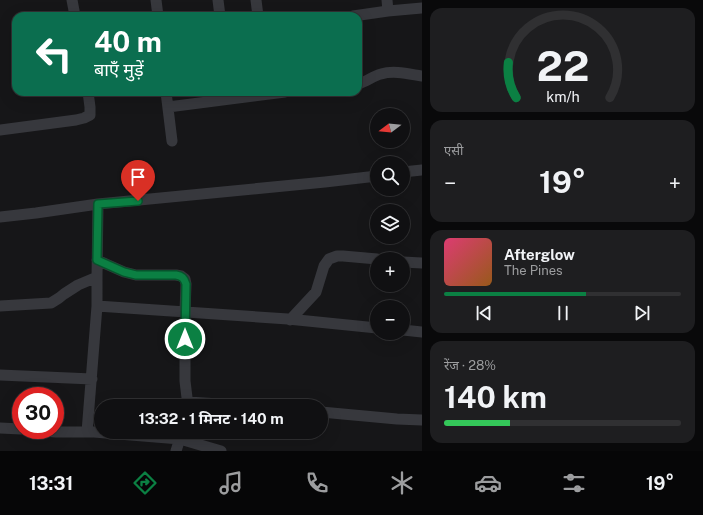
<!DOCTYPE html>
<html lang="hi">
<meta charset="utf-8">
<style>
:root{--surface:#101012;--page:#1e1e20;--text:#f1f3f6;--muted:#9c9d9f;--line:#303032;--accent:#0b8043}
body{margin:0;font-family:"Public Sans","Noto Sans Devanagari",sans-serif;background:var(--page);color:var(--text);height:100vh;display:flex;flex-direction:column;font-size:15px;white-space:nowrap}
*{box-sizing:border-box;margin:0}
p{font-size:13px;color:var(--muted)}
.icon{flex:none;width:22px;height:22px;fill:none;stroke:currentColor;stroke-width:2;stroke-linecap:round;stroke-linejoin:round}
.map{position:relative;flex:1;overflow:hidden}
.side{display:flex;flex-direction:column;gap:8px;padding:8px;background:#09090a;width:281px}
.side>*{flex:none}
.top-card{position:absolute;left:12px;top:12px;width:350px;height:84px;border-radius:12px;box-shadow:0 4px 16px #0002,0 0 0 1px var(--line);background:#0b6e4f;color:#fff;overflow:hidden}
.needle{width:26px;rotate:254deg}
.controls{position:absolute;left:370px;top:108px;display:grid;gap:8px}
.controls a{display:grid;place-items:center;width:40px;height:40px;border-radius:50%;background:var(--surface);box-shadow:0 4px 16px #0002,0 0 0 1px var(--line);font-size:20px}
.speed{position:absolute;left:12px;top:387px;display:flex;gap:8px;font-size:20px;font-weight:700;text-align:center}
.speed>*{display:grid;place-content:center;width:52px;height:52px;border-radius:50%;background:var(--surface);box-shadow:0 4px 16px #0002,0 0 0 1px var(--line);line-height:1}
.speed .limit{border:6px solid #d22;background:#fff;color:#111}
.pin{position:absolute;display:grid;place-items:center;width:34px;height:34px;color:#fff;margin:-41px -17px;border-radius:50% 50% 50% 0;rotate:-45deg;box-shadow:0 0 4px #0007}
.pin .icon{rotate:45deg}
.me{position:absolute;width:44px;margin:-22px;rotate:0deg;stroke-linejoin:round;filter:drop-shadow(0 0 3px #0008)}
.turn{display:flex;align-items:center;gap:14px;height:84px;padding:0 16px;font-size:18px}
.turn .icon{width:52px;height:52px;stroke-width:2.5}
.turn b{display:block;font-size:28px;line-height:34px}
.big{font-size:30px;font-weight:700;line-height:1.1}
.side .tile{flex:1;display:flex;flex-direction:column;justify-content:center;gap:6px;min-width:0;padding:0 14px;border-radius:12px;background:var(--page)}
.side .dial{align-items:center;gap:0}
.dial svg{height:104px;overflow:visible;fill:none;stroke:var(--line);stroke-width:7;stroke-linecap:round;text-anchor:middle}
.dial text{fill:var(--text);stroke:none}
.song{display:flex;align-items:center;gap:12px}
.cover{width:48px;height:48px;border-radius:6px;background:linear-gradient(135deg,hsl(340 70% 55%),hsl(30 70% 35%))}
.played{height:4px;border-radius:2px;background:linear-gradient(90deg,var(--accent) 60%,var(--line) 60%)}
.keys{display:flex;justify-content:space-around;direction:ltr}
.heat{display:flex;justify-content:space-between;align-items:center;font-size:22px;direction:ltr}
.charge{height:6px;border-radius:3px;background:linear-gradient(90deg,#34c759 28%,var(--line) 0)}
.trip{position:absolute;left:94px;top:399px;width:234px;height:40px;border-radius:20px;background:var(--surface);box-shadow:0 4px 16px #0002,0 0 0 1px var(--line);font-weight:700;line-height:40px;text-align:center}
.tabs{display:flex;height:64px;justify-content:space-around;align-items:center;background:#060607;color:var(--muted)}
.tabs .icon{width:28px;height:28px}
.tabs .active{color:var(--accent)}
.tabs b{font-size:18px;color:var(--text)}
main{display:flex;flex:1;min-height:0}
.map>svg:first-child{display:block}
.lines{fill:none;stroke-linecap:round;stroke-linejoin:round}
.minor{stroke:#37383d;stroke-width:11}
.route-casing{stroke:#07532c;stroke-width:10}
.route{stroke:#0b8043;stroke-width:7}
</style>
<main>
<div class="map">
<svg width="422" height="451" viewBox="0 0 422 451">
<rect width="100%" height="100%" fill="#161618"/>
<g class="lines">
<path class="minor" d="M72,0L75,16
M156,0L158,16
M218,0L220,16
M256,0L258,16
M388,11L422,8
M353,16L388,11L387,0
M358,84C366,82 373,76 381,74C394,70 409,74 422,76
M166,92L172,141
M168,107L285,92
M0,130L76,120L84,118L90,115V107L88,92
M403,172L422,170
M98,204L97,277V306L288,319L377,328
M0,217L36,213L98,204L325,182L377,176
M97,260L124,272L136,275H176L181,276L185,279L186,284L185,312V381L188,406
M403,262L422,263
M0,306L51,303L59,298L64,294L78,285L97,277
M290,320L316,292L324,266L329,259L337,256H343L377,259
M403,330L422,332
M0,375L92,379
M188,402L251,406
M321,412L397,419L422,420
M0,428L21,429
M30,430L56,432H94L180,439L221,451
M87,432L97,306
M176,451L182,432"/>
</g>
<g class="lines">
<g class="route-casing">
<path id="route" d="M138,201L98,204L97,260L124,272L136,275H176C182,276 184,278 186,284L185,339"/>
</g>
<use href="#route" class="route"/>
</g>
</svg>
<div class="controls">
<a><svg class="needle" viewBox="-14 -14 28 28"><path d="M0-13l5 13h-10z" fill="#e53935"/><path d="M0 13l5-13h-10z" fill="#9c9d9f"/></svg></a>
<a><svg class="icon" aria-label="search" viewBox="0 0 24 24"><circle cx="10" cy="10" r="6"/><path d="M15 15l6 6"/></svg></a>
<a><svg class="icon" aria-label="layers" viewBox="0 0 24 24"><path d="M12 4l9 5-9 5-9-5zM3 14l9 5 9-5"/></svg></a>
<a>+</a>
<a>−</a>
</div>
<div class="speed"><div class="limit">30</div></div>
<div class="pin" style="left:138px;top:201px;background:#d93025"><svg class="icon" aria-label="arrive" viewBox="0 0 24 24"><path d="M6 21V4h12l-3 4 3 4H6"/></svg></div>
<svg class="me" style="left:185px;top:339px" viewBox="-20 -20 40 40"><circle r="17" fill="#0b8043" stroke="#fff" stroke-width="3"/><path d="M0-11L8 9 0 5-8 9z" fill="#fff"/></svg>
<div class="trip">13:32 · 1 मिनट · 140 m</div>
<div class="top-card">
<div class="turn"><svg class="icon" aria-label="left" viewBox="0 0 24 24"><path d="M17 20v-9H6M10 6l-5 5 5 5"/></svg><div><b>40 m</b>बाएँ मुड़ें</div></div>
</div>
</div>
<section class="side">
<div class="tile dial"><svg viewBox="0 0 100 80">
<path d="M14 69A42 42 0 1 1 86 69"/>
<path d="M14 69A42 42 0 0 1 8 42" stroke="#0b8043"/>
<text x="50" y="56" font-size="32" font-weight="700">22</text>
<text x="50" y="72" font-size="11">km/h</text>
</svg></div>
<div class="tile"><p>एसी</p>
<div class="heat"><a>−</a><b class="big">19°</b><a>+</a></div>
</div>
<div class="tile">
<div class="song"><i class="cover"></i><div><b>Afterglow</b><p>The Pines</p></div></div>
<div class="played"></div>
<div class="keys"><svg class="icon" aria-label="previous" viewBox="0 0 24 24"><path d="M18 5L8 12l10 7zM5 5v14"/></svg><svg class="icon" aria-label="pause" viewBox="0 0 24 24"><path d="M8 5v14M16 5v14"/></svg><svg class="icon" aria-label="next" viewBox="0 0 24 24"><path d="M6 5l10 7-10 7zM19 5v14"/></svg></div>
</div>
<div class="tile"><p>रेंज · 28%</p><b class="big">140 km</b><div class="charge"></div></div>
</section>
</main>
<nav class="tabs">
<b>13:31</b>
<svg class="icon active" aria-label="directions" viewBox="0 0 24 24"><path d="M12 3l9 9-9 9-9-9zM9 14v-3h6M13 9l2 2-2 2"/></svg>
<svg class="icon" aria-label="music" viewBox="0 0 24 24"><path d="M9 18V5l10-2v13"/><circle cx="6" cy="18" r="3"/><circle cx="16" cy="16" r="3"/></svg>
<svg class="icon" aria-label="phone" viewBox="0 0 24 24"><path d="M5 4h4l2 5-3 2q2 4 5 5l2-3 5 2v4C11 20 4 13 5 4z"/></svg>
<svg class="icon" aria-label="climate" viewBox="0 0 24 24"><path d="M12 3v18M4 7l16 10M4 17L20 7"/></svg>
<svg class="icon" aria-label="car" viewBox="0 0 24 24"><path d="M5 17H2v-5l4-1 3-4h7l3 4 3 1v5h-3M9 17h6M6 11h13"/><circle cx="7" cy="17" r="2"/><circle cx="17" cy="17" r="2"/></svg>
<svg class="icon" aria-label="filters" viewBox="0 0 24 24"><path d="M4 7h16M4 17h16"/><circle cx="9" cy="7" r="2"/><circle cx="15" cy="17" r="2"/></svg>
<b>19°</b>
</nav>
